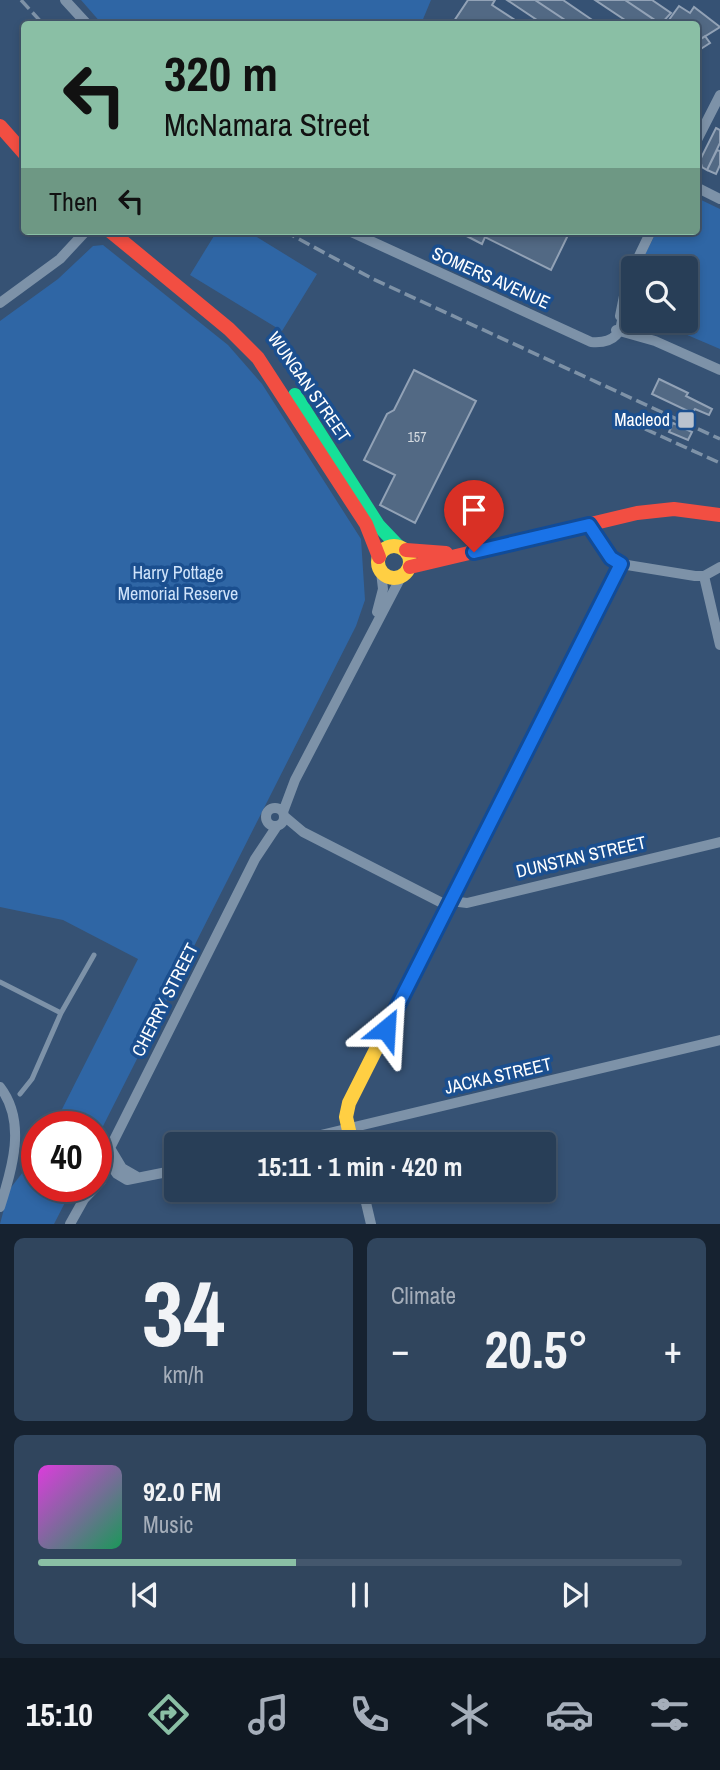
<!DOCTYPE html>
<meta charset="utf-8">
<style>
:root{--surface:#283e57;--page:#30455d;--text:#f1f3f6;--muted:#a5aeba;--line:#44576d;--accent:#8abfa5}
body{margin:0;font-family:"Archivo Narrow",sans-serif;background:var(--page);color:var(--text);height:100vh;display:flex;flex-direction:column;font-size:26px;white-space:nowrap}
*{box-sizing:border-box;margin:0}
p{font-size:23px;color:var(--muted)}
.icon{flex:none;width:38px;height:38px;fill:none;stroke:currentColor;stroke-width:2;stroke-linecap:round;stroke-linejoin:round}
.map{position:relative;height:1224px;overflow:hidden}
.panel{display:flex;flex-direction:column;gap:14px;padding:14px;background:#162230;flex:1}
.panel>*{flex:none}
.top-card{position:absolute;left:21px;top:21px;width:679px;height:214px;border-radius:7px;box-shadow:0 4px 10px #0003,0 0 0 2px var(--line);background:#8abfa5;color:#111;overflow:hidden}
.buttons{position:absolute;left:621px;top:256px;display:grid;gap:14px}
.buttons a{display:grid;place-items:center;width:77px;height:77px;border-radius:7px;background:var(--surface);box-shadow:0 4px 10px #0003,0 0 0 2px var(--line);font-size:35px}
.speed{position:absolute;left:21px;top:1111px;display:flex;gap:14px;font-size:35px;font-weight:700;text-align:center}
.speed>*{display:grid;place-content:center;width:91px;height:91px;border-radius:50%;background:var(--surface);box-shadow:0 4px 10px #0003,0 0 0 2px var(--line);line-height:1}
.speed .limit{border:10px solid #d22;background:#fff;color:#111}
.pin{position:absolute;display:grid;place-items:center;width:60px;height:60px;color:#fff;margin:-72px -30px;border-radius:50% 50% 50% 0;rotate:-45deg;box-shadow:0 0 7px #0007}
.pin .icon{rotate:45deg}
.me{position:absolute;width:77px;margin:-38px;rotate:27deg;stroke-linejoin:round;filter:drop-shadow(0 0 5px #0008)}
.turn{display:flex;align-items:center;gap:24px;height:147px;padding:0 28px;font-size:32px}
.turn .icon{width:91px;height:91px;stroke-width:2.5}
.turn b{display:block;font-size:49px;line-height:60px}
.then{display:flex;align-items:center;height:66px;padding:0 28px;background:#0003;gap:14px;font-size:26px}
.big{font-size:52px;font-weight:700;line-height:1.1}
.panel .card{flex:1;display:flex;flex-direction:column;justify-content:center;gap:10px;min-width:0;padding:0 24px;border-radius:10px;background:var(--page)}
.panel .dial{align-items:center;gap:0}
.dial b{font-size:91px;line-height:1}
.song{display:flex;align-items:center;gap:21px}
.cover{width:84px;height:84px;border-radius:10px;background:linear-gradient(135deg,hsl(300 70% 55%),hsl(150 70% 35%))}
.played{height:7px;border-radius:4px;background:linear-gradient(90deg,var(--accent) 40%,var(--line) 40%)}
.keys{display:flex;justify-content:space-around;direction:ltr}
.heat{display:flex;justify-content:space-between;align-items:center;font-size:38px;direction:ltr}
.panel .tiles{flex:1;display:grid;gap:14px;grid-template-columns:1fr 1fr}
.card:last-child{grid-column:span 2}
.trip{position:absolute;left:164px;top:1132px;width:392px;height:70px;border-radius:7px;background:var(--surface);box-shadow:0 4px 10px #0003,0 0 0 2px var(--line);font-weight:700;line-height:70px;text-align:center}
.tabs{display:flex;height:112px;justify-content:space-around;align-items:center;background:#101923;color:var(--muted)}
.tabs .icon{width:49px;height:49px}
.tabs .current{color:var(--accent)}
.tabs b{font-size:32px;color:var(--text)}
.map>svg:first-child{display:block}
.green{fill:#2f66a5}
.building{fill:#526984;stroke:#92a2b6;stroke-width:2}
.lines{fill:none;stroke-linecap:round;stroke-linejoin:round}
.lane{stroke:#7d92a8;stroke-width:5}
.street{stroke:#7d92a8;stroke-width:10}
.fast{stroke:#16e098;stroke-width:14}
.slow{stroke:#ffcf43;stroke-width:14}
.jam{stroke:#f24e42;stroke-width:14}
.rail{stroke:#7e92a7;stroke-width:3.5;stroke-dasharray:12 5;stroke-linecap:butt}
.route-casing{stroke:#114b97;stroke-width:18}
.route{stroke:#1a73e8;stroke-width:12}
.poi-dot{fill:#b9c2ce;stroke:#1b4f8f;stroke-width:2.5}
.labels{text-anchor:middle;stroke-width:7;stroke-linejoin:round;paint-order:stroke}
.number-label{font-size:14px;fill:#d4dae0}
.street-label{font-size:18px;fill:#fff;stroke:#1b4f8f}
.poi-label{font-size:18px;fill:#fff;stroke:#1b4f8f;text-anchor:end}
.park-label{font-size:18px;fill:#cfe3fa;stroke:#1b4f8f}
</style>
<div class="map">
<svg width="720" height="1224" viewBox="0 0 720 1224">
<rect width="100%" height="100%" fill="#365274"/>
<path class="green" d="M81,0H431L421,24H102Z
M697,193V198L720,209V349L671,328L626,321L633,277L634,320H686V268H638L657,231H696Z
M217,231H247L317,274L282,331L190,275Z
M103,245L228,345L262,384L361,539L365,600L356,626L96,1140V1127H53L138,959L63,920L0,907V321L58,279L93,246Z
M37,1154V1186L73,1187L54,1224H0L9,1190Z"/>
<path class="building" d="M468,0H495L492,5L515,20L512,24H452Z
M507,0H535L571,24H543Z
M535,0H563L598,24H571Z
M595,0H625L653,19L649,24H631Z
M625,0H652L671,13L661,24Z
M679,6L690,13L694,7L720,27L696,42V24H666Z
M705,36L710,43L696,52V42Z
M716,128L720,130V143L707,170L702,167L700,160Z
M717,150L720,151V165L716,174L707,170Z
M457,231H570L551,270L485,237L482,244Z
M414,370L476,401L415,523L380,505L395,475L364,460L387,414L394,410Z
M659,379L688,393L686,396L712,409L709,415L695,409L692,413L652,394Z
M673,423L692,432L688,440L669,432Z"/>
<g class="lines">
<path class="lane" d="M0,982L61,1013
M20,1094L32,1079L61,1013L94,955"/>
<path class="street" d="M65,0L87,24
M696,142L720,95
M696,187L720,199
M349,231L591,342C615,344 624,332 622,309
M0,303L60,259L86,231
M620,316L627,281L651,231
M616,330L655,341L720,370
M589,525L611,558L621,564L695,576H704L720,567
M704,576L720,645
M377,612L383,589L381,572
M266 817a9 9 0 1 1 18 0a9 9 0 1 1-18 0Z
M283,812L295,780L401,577
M284,816L303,832L448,906
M451,901L467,903L720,842
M0,1087C27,1122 12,1169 0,1207
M283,1144L720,1040
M110,1148L122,1168L136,1176
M105,1157L117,1174L127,1180L177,1170
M96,1166L110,1148L255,859L277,826
M363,1190L371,1224
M70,1224L84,1199L101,1181L105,1157"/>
<path class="fast" d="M295,395L378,525L398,546"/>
<path class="slow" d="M378 562a16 16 0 1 1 32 0a16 16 0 1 1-32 0Z
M352,1144L346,1117L349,1103L475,853"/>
<path class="jam" d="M0,126L24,153
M110,231L229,329L258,358L366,524L379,557
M406,550L446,553
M410,567L637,513L674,509L720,515
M475,853L621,564"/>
<path class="rail" d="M21,0L43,24
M284,231L373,279L720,439
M645,429L720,463"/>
</g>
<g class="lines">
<g class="route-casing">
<path id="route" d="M386,1029L621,564L611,558L589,525L474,552"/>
</g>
<use href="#route" class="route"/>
</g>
<rect class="poi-dot" x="677" y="411" width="18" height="18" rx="3.5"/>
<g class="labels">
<g class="number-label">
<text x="417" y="442">157</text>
</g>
<g class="street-label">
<text transform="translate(491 278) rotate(24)" y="6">SOMERS AVENUE</text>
<text transform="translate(309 387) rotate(55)" y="6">WUNGAN STREET</text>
<text transform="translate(581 857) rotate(-13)" y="6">DUNSTAN STREET</text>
<text transform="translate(165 1000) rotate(-63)" y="6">CHERRY STREET</text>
<text transform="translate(498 1076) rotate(-13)" y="6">JACKA STREET</text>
</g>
<g class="poi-label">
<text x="670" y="426">Macleod</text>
</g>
<g class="park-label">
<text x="178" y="579">Harry Pottage<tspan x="178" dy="21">Memorial Reserve</tspan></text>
</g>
</g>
</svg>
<div class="buttons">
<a><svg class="icon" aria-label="search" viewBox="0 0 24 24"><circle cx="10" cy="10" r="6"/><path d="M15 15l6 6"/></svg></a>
</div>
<div class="speed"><div class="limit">40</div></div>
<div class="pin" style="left:474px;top:552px;background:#d93025"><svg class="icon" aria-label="arrive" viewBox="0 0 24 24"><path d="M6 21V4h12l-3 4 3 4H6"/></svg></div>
<svg class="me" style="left:386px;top:1029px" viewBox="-20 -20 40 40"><path d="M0-17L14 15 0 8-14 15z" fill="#1a73e8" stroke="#fff" stroke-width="4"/></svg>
<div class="trip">15:11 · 1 min · 420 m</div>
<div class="top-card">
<div class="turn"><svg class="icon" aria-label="left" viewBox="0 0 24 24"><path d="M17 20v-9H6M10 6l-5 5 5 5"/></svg><div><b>320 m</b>McNamara Street</div></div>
<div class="then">Then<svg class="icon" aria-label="left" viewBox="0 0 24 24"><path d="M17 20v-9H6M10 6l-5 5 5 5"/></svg></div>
</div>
</div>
<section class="panel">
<div class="tiles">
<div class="card dial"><b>34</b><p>km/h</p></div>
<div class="card"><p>Climate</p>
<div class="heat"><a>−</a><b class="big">20.5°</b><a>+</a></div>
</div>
<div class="card">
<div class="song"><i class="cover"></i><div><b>92.0 FM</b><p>Music</p></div></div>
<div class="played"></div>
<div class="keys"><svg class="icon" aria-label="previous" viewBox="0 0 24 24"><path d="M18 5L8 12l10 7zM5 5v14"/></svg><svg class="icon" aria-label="pause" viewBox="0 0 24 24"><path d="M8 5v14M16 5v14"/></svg><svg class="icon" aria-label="next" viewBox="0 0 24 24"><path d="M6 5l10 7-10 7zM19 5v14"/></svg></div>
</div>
</div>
</section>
<nav class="tabs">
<b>15:10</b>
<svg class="icon current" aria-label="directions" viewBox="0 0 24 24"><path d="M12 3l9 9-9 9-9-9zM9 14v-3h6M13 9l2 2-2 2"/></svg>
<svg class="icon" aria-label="music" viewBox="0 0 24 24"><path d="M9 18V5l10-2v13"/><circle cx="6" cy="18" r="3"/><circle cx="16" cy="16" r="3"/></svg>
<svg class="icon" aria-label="phone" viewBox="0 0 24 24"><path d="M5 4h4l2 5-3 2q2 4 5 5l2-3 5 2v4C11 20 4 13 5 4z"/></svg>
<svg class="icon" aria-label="climate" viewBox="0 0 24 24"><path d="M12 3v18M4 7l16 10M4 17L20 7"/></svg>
<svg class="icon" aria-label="car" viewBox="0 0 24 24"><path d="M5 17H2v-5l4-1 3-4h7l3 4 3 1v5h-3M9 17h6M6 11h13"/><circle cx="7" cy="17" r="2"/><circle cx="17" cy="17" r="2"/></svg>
<svg class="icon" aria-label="filters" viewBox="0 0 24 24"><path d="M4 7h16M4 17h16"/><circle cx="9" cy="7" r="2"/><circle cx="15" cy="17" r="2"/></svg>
</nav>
